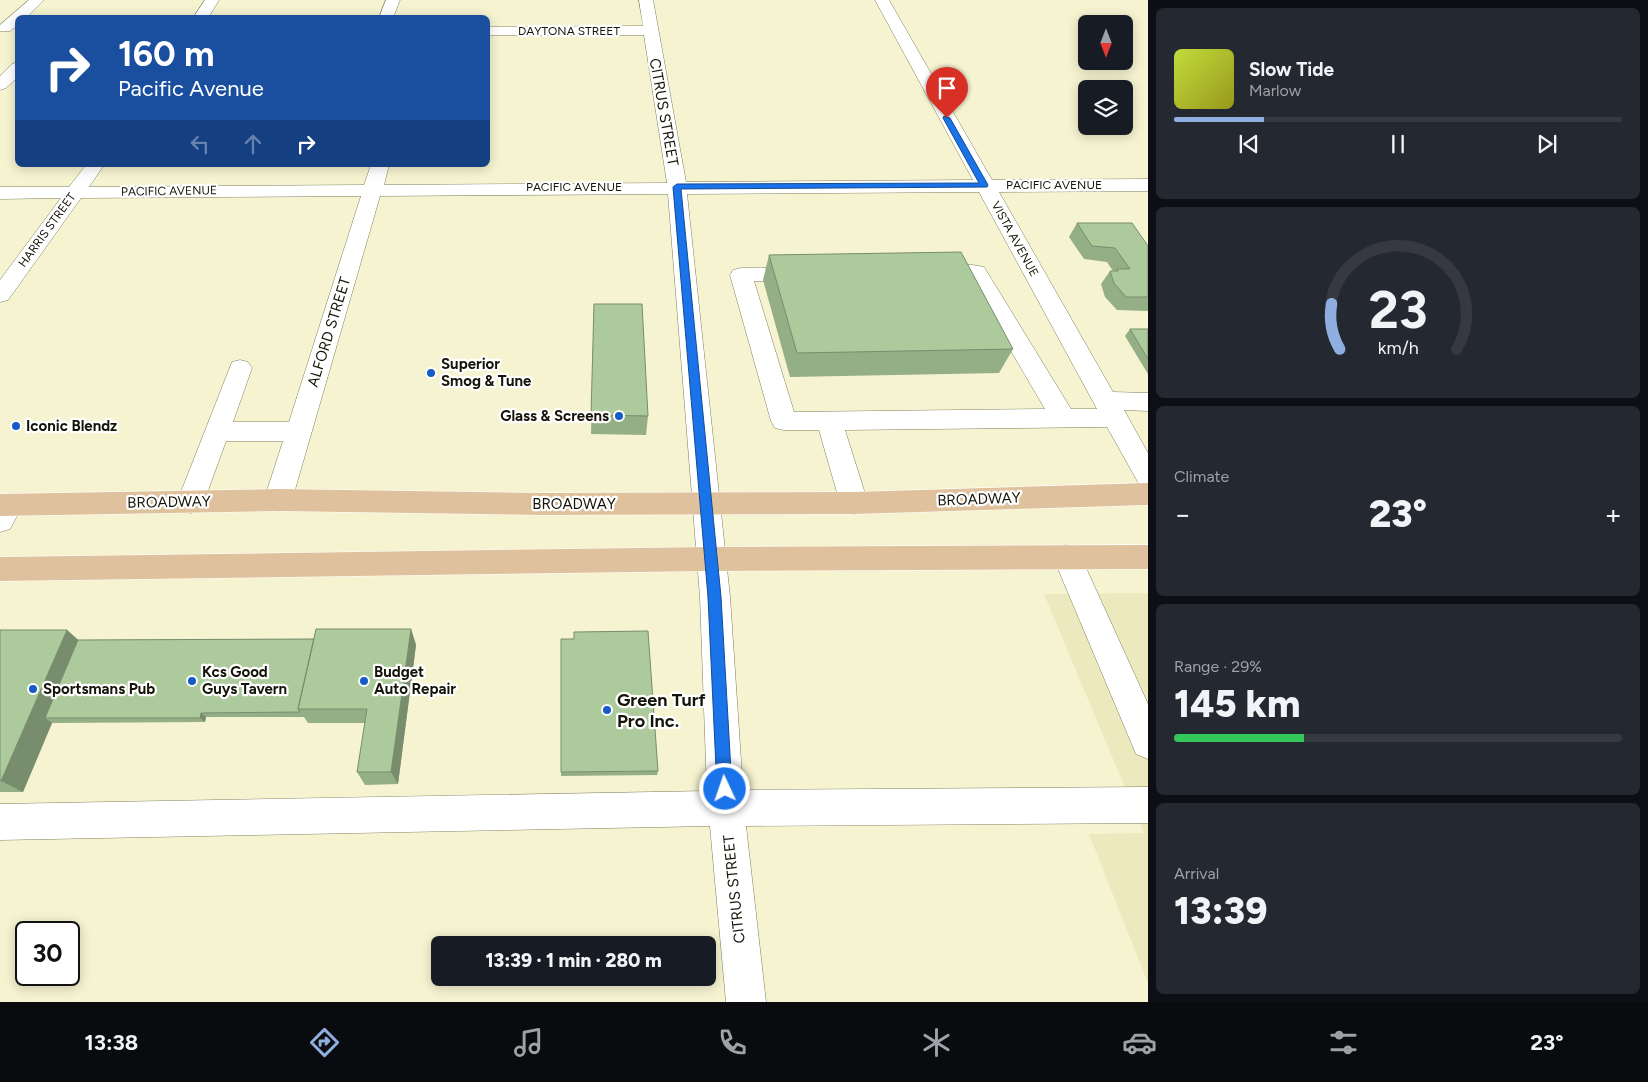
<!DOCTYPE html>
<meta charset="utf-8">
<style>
:root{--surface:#171b24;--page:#242831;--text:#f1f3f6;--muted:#9ea1a6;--line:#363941;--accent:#8fafe0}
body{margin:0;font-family:Figtree,sans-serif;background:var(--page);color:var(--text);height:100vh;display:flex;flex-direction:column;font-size:19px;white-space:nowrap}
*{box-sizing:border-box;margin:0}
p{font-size:16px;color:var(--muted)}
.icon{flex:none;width:28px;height:28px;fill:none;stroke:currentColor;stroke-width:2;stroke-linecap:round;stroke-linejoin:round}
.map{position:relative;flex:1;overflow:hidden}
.drawer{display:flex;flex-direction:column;gap:8px;padding:8px;background:#0d0f14;width:500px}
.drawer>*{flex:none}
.banner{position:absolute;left:15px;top:15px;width:475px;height:152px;border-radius:8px;box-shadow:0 2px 12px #0003;background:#1a4fa0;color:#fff;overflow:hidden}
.needle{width:32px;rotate:180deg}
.controls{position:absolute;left:1078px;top:15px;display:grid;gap:10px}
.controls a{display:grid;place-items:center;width:55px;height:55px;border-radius:8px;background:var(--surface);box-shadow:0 2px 12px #0003;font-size:25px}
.speed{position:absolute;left:15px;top:921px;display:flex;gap:10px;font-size:25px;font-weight:700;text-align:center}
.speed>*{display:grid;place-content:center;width:65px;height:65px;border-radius:50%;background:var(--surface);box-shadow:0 2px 12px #0003;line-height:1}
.speed .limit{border:2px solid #111;border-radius:8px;background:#fff;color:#111}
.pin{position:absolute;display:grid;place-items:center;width:42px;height:42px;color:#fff;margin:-51px -21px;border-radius:50% 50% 50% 0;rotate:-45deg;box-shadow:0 0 5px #0007}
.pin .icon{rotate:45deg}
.me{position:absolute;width:55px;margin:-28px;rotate:357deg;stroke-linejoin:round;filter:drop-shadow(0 0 4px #0008)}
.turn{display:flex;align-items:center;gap:18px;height:105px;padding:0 20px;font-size:22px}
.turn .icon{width:65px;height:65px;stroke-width:2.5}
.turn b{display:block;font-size:35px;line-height:42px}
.lanes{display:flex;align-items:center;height:48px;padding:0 20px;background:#0003;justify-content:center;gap:25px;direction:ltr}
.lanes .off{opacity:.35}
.big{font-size:38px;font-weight:800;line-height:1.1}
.drawer .tile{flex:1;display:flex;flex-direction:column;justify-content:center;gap:8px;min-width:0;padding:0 18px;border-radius:8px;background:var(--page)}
.drawer .dial{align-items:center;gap:0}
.dial svg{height:130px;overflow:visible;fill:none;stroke:var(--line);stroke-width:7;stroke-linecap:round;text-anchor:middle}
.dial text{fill:var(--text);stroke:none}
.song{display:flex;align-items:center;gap:15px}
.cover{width:60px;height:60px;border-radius:8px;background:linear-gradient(135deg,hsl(70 70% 55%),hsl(60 70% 35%))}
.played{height:5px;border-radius:2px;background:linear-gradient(90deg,var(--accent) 20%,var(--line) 20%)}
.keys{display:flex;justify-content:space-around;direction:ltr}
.heat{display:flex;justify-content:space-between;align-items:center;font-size:28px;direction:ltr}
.charge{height:8px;border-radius:4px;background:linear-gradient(90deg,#34c759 29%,var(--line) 0)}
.trip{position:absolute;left:431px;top:936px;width:285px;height:50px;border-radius:8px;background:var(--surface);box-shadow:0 2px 12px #0003;font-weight:800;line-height:50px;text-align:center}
.dock{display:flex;height:80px;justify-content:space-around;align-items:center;background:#090b0e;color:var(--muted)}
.dock .icon{width:35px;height:35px}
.dock .selected{color:var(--accent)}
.dock b{font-size:22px;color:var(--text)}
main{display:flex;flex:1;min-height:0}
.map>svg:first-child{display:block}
.built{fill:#ece9be}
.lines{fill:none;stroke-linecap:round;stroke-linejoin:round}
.minor-casing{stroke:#817e5f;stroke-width:1}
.major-casing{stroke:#fff;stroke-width:1}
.minor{fill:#fff;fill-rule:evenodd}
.major{fill:#dfc29d;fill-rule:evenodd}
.wall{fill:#94ae86}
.shaded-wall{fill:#788d6d}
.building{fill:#acca9c;stroke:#788d6d}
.route{fill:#1a73e8;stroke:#114b97}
.poi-dot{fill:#175bc6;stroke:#fff;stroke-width:2}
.labels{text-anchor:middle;stroke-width:4.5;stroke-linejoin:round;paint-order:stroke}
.far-street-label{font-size:12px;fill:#151408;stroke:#fff}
.street-label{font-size:15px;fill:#151408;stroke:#fff}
.poi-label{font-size:15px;font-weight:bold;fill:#151408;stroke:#fff;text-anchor:start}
.near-poi-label{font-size:18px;font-weight:bold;fill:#151408;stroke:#fff;text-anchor:start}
</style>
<main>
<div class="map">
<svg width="1148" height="1002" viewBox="0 0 1148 1002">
<rect width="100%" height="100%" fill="#f6f3d0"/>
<path class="built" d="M1148,593V983L1089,834L1144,833L1044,594Z"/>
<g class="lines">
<g class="minor-casing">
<path id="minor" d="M29,0H44L26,18H18V25L10,31H0V25Z
M205,0H219L208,18H193Z
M386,0H400L393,18H379Z
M639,0H653L686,182L973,180L875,0H889L992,180L1148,179V191L999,192L1113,392L1148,393V411L1124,410L1148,453V487L1139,484L1107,427L845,430L868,503L864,511L854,514L844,511L840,503L819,430H784L775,428L771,421L730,275L733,270L741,268L802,267L810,269L813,274L810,279L802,281H754L794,412L1045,409L969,279H935L927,277L924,272L927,267C944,263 967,263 984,267L1071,409H1097L979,192L687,194L730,597L743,790L1148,787V823L746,826L766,1002H726L710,826L0,840V804L707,791L700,597L668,194L380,196L292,500L288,508L278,511L268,508L264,500L283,441H226L201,510L191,513L181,510L177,502L232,362L240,360L248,362L252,368L233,422H289L361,196L81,198L8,300L0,302V280L61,198L0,199V187H69L86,165H104L89,187L364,185L371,165H389L384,185L667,183L644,35H488V27L643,26Z
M18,62V77L6,88L0,90V76L12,64Z
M9,494L19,497L23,505L10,529L0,532V497Z
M1067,545L1077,548L1148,704V759L1136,754L1053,557L1057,548Z"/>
</g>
<g class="major-casing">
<path id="major" d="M1148,483V505L854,514L542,515L278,511L0,516V494L278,489L542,493L854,492Z
M1148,545V569L711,571L0,581V557L711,547Z"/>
</g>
<use href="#minor" class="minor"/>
<use href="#major" class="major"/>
</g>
<path class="wall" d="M1077,223L1148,246V311L1117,310L1105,297L1101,284L1110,271H1113L1107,262L1084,259L1069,237Z
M769,255L1013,349L999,373L790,377L763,280Z
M594,304L648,416L646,435L591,434Z
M1130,329H1148V374L1125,336Z
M411,629L416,645L398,784L365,785L357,772L365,723H308L304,717H206L205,722L52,723L23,792H0V630H67L78,640L314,639Z
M658,771L657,775L561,776V772Z"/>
<path class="shaded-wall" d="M411,629L416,645L398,784L391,772Z
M67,630L84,645L45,718L52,723L23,792L1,781Z
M201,713L206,717L205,722L200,718Z"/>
<path class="building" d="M1077,223H1132L1148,246V297H1126L1114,283L1110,271H1118L1117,269H1130L1115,248L1092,246Z
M961,252L1013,349L797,353L769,255Z
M594,304H642L648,416L591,415Z
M1130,329H1148V359Z
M316,629H411L391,772H357L367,709H298Z
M0,630H67L1,781H0Z
M648,631L658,771L561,772V639H574V632Z
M314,639L298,709L300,712L201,713L200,718H45L78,640Z"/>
<path class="route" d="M944,116L950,118L988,185L987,187L681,189L721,597L732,789L730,794L725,796L719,794L717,789L708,597L673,187L677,184L979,183L943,118Z"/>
<g class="poi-dot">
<circle cx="431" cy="373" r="5"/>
<circle cx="619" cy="416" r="5"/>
<circle cx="16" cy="426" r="5"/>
<circle cx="192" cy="681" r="5"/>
<circle cx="364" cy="681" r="5"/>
<circle cx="33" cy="689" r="5"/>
<circle cx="607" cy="710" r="5"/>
</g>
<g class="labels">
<g class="far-street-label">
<text x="569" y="35">DAYTONA STREET</text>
<text x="1054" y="189">PACIFIC AVENUE</text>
<text x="574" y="191">PACIFIC AVENUE</text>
<text transform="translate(169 191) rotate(-1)" y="4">PACIFIC AVENUE</text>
<text transform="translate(47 230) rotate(-54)" y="4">HARRIS STREET</text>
<text transform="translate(1015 239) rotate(61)" y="4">VISTA AVENUE</text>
</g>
<g class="street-label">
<text transform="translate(664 112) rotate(80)" y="5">CITRUS STREET</text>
<text transform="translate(329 332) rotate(-73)" y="5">ALFORD STREET</text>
<text transform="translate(979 499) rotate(-2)" y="5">BROADWAY</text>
<text transform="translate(169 502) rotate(-1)" y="5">BROADWAY</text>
<text x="574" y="509">BROADWAY</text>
<text transform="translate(734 889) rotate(-96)" y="5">CITRUS STREET</text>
</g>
<g class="poi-label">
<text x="441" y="369">Superior<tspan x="441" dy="17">Smog &amp; Tune</tspan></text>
<text x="609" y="421" text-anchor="end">Glass &amp; Screens</text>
<text x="26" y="431">Iconic Blendz</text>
<text x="202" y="677">Kcs Good<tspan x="202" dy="17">Guys Tavern</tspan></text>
<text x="374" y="677">Budget<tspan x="374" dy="17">Auto Repair</tspan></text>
<text x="43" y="694">Sportsmans Pub</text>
</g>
<g class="near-poi-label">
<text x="617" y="706">Green Turf<tspan x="617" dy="21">Pro Inc.</tspan></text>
</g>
</g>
</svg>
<div class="controls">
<a><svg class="needle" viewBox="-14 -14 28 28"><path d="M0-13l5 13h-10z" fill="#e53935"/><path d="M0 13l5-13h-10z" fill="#9ea1a6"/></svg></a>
<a><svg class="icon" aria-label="layers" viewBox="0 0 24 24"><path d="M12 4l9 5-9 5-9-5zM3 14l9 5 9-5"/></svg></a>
</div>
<div class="speed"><div class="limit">30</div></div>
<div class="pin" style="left:947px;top:118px;background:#d93025"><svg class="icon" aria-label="arrive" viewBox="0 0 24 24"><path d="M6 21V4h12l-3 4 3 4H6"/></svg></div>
<svg class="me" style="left:725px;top:789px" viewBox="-20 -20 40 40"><circle r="17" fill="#1a73e8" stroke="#fff" stroke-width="3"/><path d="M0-11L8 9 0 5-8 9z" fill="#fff"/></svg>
<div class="trip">13:39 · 1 min · 280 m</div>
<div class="banner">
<div class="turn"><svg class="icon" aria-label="right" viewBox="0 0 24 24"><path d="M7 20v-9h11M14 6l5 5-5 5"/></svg><div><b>160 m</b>Pacific Avenue</div></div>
<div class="lanes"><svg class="icon off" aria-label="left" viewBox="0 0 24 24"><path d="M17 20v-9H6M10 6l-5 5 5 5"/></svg><svg class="icon off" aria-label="ahead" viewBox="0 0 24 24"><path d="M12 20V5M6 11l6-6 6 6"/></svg><svg class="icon" aria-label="right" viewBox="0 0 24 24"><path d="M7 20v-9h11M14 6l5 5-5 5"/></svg></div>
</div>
</div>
<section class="drawer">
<div class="tile">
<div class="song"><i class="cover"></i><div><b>Slow Tide</b><p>Marlow</p></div></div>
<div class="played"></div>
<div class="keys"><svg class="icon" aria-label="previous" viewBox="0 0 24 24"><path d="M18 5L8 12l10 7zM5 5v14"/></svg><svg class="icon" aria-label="pause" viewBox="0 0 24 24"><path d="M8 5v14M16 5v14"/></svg><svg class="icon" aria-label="next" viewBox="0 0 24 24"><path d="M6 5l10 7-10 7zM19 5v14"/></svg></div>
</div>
<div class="tile dial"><svg viewBox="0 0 100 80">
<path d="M14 69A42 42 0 1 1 86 69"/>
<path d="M14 69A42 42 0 0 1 9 41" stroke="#8fafe0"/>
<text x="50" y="56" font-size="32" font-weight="700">23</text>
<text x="50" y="72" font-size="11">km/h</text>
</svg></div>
<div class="tile"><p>Climate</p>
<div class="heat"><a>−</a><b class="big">23°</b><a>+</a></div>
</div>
<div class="tile"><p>Range · 29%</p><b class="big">145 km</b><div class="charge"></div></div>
<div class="tile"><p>Arrival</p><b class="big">13:39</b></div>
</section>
</main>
<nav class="dock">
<b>13:38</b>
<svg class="icon selected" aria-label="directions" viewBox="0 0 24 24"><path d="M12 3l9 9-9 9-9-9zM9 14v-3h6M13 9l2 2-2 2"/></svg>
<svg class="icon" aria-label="music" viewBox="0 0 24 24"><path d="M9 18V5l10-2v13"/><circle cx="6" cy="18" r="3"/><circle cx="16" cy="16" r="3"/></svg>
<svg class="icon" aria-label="phone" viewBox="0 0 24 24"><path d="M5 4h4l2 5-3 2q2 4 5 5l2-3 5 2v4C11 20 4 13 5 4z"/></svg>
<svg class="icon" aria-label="climate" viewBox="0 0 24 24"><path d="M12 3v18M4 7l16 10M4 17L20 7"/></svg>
<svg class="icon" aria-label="car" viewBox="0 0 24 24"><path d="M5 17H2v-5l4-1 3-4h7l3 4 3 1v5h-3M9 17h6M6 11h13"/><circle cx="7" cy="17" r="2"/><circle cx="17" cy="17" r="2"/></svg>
<svg class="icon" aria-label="filters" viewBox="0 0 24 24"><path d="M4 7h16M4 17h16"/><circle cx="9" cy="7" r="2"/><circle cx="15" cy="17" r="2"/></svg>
<b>23°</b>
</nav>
